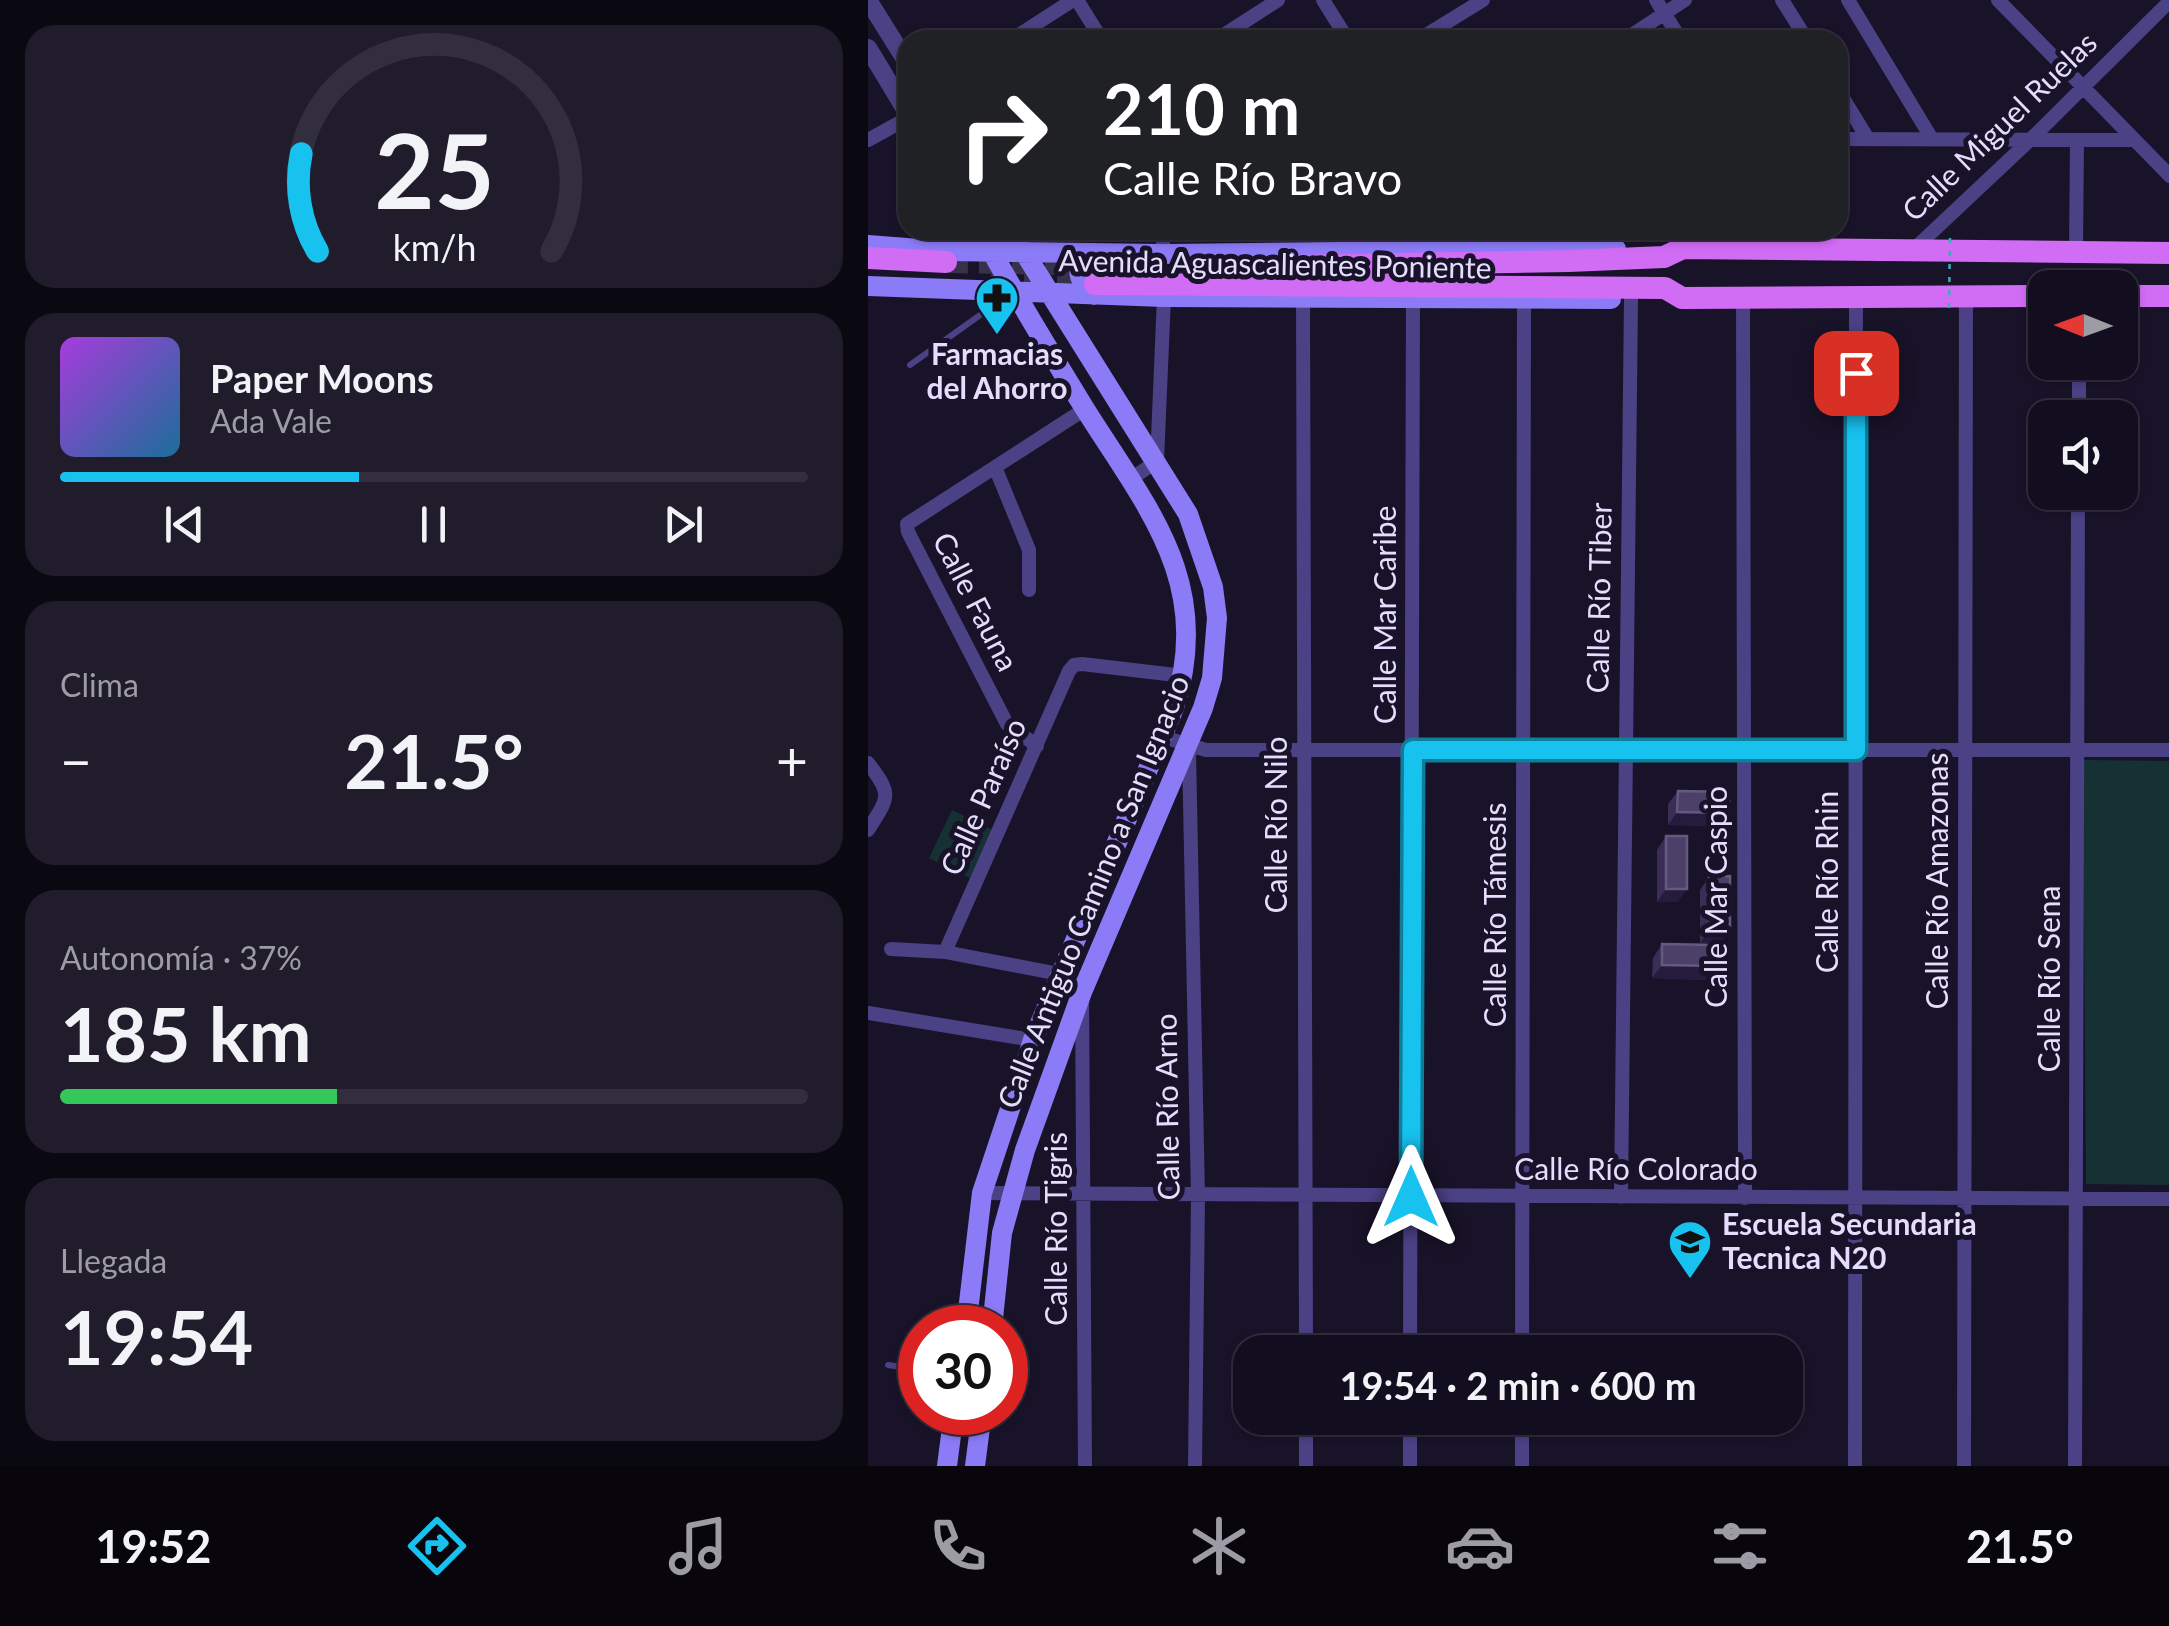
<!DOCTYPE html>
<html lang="es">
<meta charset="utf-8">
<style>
:root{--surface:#130e1f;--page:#201c2c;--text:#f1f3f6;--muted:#9d9ca4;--line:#322e3d;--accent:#17c2ef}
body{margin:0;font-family:Lato,sans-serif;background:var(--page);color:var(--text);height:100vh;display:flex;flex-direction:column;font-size:38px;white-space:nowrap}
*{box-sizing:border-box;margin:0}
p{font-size:32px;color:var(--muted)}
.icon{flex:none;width:55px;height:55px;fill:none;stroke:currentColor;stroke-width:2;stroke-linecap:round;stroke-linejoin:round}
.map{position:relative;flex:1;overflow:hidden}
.drawer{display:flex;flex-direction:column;gap:25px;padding:25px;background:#0a0811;width:868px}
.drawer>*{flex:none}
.hud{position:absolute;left:30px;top:30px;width:950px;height:210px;border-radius:30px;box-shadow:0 2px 8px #0004,0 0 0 2px var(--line);background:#202124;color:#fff;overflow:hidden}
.needle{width:65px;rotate:271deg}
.tools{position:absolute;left:1160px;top:270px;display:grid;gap:20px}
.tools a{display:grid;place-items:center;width:110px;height:110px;border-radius:20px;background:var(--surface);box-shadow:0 2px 8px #0004,0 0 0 2px var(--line);font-size:50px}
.speed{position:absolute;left:30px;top:1305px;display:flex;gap:20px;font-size:50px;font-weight:700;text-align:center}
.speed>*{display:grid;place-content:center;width:130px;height:130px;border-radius:50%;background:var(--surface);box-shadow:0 2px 8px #0004,0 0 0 2px var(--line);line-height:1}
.speed .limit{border:15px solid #d22;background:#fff;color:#111}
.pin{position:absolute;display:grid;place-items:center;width:85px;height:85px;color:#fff;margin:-42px;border-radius:20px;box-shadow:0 5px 15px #0006}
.me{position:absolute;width:110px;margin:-55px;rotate:0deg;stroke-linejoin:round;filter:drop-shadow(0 0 8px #0008)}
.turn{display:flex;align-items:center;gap:35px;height:210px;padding:0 40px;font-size:45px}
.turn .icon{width:130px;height:130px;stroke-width:2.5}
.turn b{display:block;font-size:70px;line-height:85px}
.big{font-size:75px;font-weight:700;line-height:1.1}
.drawer .tile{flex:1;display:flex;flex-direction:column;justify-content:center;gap:15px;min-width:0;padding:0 35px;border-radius:30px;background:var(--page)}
.drawer .dial{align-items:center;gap:0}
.dial svg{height:260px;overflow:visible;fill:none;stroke:var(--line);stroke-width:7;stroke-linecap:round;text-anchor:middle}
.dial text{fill:var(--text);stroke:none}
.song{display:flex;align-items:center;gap:30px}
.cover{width:120px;height:120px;border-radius:15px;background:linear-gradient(135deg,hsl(280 70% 55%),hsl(200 70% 35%))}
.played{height:10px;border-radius:5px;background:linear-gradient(90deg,var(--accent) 40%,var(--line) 40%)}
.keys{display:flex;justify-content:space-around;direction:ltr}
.heat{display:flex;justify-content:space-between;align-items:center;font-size:55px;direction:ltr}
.charge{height:15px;border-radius:8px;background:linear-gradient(90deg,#34c759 37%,var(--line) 0)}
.trip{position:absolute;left:365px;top:1335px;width:570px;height:100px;border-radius:30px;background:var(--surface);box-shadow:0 2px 8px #0004,0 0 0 2px var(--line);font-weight:700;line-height:100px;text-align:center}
.tabs{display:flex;height:160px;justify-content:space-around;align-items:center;background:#08060c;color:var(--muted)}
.tabs .icon{width:70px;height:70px}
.tabs .current{color:var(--accent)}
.tabs b{font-size:45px;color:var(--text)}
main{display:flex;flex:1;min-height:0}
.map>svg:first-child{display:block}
.green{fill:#163133}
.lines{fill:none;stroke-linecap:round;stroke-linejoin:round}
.primary-tunnel{stroke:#373149;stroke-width:22;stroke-dasharray:22 11;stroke-linecap:butt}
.service{stroke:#4b4185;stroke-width:6}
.minor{stroke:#4b4185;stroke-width:14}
.tertiary{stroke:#4b4185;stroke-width:18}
.secondary{stroke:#8c7bf6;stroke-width:20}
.primary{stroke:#d16cf5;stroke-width:22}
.path-bridge{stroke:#3aaeb4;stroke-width:2.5;stroke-dasharray:5 8;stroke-linecap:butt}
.wall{fill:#3a2d56}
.shaded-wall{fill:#251b3c}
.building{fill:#4c4068;stroke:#64597f;stroke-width:2.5}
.route-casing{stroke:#0f7e9b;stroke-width:25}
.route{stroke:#17c2ef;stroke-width:18}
.labels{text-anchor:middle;stroke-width:10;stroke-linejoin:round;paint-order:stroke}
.street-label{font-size:30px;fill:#e4ddfd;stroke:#191329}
.poi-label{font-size:30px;font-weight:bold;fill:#e4ddfd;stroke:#191329}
</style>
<main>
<section class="drawer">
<div class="tile dial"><svg viewBox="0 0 100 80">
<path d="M14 69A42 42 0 1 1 86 69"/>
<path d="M14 69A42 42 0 0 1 9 39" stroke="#17c2ef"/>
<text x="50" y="56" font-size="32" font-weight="700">25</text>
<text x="50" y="72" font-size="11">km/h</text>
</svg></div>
<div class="tile">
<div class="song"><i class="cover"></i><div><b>Paper Moons</b><p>Ada Vale</p></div></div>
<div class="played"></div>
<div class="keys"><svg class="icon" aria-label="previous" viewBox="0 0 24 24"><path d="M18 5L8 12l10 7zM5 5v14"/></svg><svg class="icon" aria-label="pause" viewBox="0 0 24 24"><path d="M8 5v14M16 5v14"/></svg><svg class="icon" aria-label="next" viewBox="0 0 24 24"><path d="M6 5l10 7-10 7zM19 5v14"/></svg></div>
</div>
<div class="tile"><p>Clima</p>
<div class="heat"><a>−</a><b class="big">21.5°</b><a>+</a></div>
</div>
<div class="tile"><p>Autonomía · 37%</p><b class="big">185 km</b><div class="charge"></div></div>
<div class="tile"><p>Llegada</p><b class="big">19:54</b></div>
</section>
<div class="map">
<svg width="1302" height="1466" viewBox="0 0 1302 1466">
<rect width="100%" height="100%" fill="#191329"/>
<path class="green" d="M1215,760L1301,761V1185L1218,1184Z
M84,810L125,830L102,878L61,858Z"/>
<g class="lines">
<path class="primary-tunnel" d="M78,262L365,267
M123,281L227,284"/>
<path class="service" d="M42,365L136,298
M20,1365L52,1370"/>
<path class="minor" d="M209,0L234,40
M455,0L480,40
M788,0L813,40
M914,0L939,40
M980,0L1064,139
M1130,0L1302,176
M143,40L205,0
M348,40L410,0
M550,40L615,0
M756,40L817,0
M970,90L1000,139
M970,139L1266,140
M0,140L40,118
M542,230V250
M1045,250L1162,140L1302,1
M1208,251L1209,140
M295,254V230
M875,296L877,1198
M435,298L438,1352
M1211,418V362
M127,467L161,550V590
M263,479L289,461L296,297
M295,737L338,750H1302
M169,746L139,724L40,532L39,524L217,409
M321,752L330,1197L327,1466
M0,763C25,795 21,797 0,830
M23,949L77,952L191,974L214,992L217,1466
M77,952L201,671L206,665L214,664L316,676
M0,1013L165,1040
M114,1193L1302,1199
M753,1197L763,299
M542,1352L545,298
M654,1352L656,298
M438,1418V1466
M542,1466V1418
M654,1466V1418
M987,1466L988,298
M1096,1466L1098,297
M1207,1466L1210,492"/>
<path class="tertiary" d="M0,0L40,64
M0,48L40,114
M111,230L124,252
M142,230L156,252"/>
<path class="secondary" d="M0,245L77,251L295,254L748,249
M0,286L296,297L743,299
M226,295C209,280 204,265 226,253
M98,1328L114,1193L165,1040L306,708C346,583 280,509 217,409C185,357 153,305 124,252
M124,1328L134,1233L157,1150L214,992L335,708L344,678L349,618L345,587L320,514L156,252
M79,1466L86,1412
M107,1466L114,1412"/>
<path class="primary" d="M0,258L78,262
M365,267L701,261L796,257L815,248L1302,253
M227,284L797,288L814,298L1178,296
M1252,296H1302"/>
<path class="path-bridge" d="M1081,308L1082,236"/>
</g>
<path class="wall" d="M810,791L861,813L852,826L800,825V804Z
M798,836L810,902H789V850Z
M841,877L853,942L832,943V890Z
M794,944L846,966L837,980L784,978L785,958Z"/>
<path class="shaded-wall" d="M809,812L861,813L852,826L800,825Z
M798,889H819L810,902H789Z
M842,929H862L853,942L832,943Z
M794,965L846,966L837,980L784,978Z"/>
<path class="building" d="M810,791L862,792L861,813L809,812Z
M798,836H819V889H798Z
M862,876V929H842L841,877Z
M794,944L847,945L846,966L794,965Z"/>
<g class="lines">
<g class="route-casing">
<path id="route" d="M543,1197L545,750H988V373"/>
</g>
<use href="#route" class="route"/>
</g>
<defs>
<g id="pharmacy-pin" transform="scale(2.25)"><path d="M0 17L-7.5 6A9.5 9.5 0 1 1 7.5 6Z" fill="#17c2ef" stroke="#191329"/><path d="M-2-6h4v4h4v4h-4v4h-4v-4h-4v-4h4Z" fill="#111"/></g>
<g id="university-pin" transform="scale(2.25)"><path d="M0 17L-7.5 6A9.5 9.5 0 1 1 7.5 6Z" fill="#17c2ef" stroke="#191329"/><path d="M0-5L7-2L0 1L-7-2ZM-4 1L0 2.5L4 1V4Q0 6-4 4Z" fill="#111"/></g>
</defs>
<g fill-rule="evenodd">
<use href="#pharmacy-pin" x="129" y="298"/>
<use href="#university-pin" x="822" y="1242"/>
</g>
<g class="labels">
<g class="street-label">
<text transform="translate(1132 127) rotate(-44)" y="10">Calle Miguel Ruelas</text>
<text transform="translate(407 265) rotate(1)" y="10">Avenida Aguascalientes Poniente</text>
<text transform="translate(732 598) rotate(-89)" y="10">Calle Río Tiber</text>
<text transform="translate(107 602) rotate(63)" y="10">Calle Fauna</text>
<text transform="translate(518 615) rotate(-90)" y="10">Calle Mar Caribe</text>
<text transform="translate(116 797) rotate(-66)" y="10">Calle Paraíso</text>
<text transform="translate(409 825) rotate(-90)" y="10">Calle Río Nilo</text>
<text transform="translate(1070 881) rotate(-90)" y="10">Calle Río Amazonas</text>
<text transform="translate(960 882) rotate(-90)" y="10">Calle Río Rhin</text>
<text transform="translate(226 892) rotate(-68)" y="10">Calle Antiguo Camino a San Ignacio</text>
<text transform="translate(849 897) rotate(-90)" y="10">Calle Mar Caspio</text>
<text transform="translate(628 915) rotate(-90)" y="10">Calle Río Támesis</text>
<text transform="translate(1182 979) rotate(-90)" y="10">Calle Río Sena</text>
<text transform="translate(300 1107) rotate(-91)" y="10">Calle Río Arno</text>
<text x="768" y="1180">Calle Río Colorado</text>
<text transform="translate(189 1229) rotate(-90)" y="10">Calle Río Tigris</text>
</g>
<g class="poi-label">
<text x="129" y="365">Farmacias<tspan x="129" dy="34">del Ahorro</tspan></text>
<text x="854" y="1235" text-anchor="start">Escuela Secundaria<tspan x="854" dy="34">Tecnica N20</tspan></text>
</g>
</g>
</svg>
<div class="tools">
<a><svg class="needle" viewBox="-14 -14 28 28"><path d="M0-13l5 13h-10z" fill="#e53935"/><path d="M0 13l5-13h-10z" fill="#9d9ca4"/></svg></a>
<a><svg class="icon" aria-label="sound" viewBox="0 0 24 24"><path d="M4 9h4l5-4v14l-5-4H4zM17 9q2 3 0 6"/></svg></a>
</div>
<div class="speed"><div class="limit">30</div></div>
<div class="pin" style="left:988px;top:373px;background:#d93025"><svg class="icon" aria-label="arrive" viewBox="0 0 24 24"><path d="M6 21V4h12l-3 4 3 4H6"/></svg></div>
<svg class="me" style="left:543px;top:1197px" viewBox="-20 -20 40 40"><path d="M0-17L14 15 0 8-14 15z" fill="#17c2ef" stroke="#fff" stroke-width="4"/></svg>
<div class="trip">19:54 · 2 min · 600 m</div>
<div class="hud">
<div class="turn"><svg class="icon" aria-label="right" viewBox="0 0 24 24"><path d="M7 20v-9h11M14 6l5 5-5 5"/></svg><div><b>210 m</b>Calle Río Bravo</div></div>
</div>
</div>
</main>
<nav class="tabs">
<b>19:52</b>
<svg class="icon current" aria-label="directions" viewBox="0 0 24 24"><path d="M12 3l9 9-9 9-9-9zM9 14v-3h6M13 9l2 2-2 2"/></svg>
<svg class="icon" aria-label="music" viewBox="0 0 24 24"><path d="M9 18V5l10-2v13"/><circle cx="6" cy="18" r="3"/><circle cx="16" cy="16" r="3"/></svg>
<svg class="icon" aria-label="phone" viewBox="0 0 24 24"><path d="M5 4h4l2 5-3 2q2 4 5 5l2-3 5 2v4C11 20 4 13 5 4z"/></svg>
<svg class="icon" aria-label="climate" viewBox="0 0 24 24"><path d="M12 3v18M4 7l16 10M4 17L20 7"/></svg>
<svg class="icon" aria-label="car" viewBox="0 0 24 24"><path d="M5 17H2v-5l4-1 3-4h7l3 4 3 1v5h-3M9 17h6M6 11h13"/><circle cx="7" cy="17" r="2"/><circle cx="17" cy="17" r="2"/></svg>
<svg class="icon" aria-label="filters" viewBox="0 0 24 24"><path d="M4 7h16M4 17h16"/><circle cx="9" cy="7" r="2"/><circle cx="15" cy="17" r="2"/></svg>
<b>21.5°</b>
</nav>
